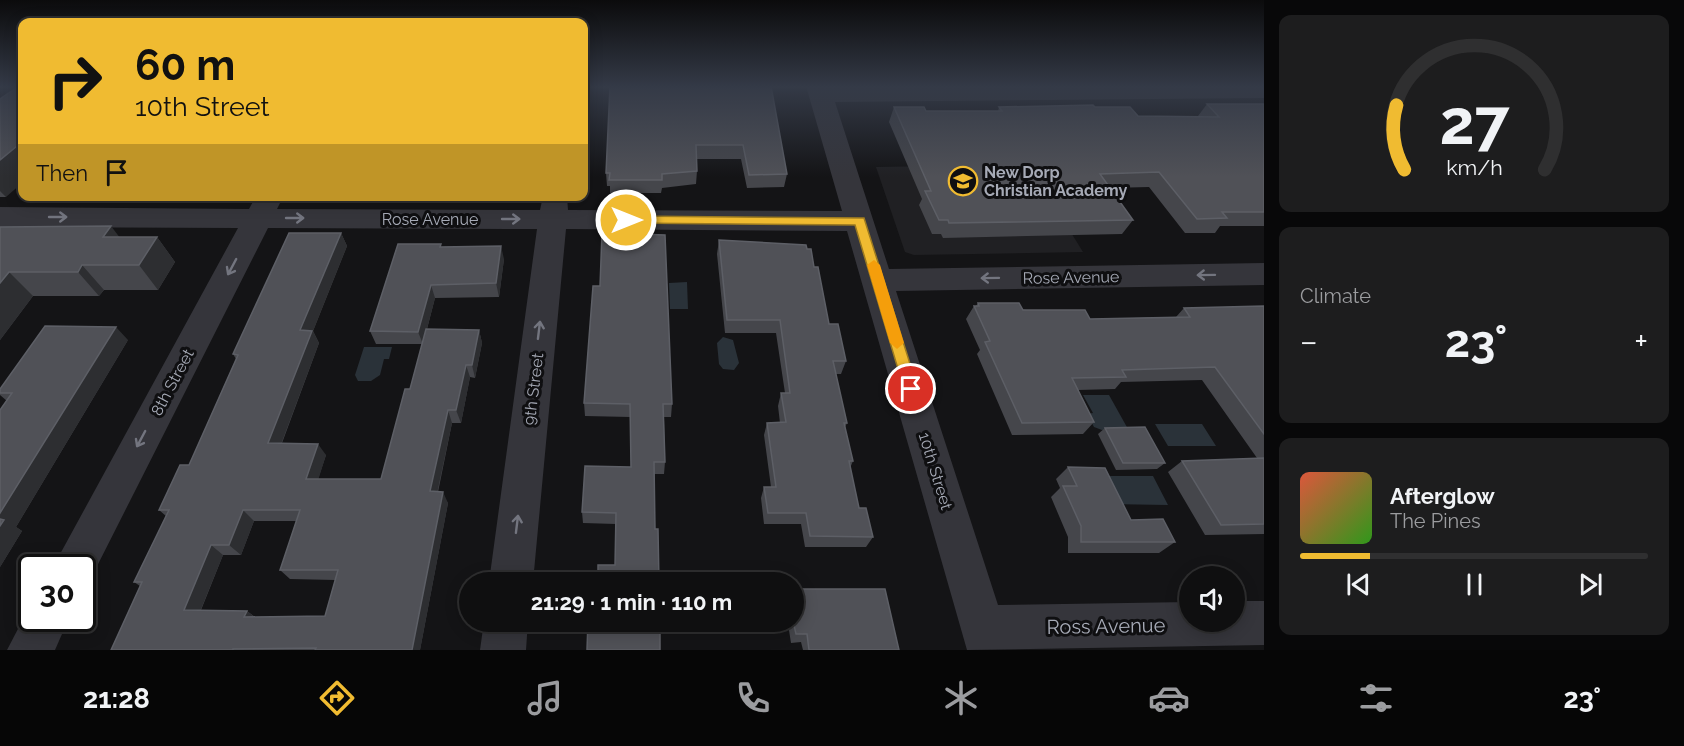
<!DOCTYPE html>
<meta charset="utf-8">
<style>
:root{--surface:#0f0f10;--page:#1d1d1e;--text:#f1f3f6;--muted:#9b9c9f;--line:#2f2f30;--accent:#f0bb31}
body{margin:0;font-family:Raleway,sans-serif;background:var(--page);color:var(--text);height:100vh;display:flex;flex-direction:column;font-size:22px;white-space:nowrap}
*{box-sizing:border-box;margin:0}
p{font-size:20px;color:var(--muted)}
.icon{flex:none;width:33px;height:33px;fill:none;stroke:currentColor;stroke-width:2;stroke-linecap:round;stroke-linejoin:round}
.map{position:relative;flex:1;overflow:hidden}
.sheet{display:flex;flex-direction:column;gap:15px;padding:15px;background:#080809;width:420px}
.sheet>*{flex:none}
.top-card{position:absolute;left:18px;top:18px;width:570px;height:183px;border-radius:12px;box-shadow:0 3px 15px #0003,0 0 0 2px var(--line);background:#f0bb31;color:#111;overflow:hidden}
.controls{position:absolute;left:1179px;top:566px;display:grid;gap:12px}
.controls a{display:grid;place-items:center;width:66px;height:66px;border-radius:50%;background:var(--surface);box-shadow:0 3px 15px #0003,0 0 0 2px var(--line);font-size:30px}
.speed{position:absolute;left:18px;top:554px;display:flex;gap:12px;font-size:30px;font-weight:700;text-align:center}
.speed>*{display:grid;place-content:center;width:78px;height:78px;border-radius:50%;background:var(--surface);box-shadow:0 3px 15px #0003,0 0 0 2px var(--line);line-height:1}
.speed .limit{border:3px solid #111;border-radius:9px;background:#fff;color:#111}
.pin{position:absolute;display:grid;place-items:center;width:51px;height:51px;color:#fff;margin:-26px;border:3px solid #fff;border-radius:50%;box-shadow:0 2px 6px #0007}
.me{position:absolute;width:66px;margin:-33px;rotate:90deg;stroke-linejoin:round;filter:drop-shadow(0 0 4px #0008)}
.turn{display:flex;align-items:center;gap:21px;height:126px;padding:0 18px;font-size:27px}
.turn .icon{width:78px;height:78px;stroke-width:2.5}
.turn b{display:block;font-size:42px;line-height:51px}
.then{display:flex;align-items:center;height:57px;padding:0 18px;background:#0003;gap:12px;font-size:22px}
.big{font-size:45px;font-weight:700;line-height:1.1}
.sheet .widget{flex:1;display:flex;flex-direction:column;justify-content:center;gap:9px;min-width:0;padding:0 21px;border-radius:12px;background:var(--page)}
.sheet .dial{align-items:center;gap:0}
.dial svg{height:156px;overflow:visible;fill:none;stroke:var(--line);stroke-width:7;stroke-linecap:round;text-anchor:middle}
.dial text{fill:var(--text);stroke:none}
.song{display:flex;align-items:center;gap:18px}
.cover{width:72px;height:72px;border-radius:9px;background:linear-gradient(135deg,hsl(10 70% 55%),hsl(110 70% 35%))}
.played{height:6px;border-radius:3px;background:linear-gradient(90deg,var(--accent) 20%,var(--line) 20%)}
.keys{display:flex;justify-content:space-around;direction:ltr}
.heat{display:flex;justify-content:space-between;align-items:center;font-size:33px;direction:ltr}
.trip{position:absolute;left:459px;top:572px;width:345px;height:60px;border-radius:30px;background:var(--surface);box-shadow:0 3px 15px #0003,0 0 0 2px var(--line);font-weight:700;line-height:60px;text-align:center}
.dock{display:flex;height:96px;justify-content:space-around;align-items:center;background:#060606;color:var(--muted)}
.dock .icon{width:42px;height:42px}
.dock .current{color:var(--accent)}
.dock b{font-size:27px;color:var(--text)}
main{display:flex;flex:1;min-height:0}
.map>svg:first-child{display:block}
.built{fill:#202023}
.water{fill:#2a3239}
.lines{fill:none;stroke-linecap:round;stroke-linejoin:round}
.minor{fill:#35353b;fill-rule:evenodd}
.wall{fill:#45464b;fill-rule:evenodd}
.shaded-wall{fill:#2d2e31}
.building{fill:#505157;stroke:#5d5f66;stroke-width:1.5;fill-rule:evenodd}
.oneway{stroke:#73757f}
.route{fill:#f0bb31;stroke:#9c7a20;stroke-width:1.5}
.slow{fill:#f59e0b}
.labels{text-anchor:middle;stroke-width:6;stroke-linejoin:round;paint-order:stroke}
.poi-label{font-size:16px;font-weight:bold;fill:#a6aab6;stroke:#0f0f11;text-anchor:start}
.street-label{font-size:16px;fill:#a6aab6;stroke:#0f0f11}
.near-street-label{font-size:20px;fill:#a6aab6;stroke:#0f0f11}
</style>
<main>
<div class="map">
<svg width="1264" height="650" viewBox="0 0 1264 650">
<rect width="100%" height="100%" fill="#141416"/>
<path class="built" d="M989,165L1044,189L1083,252L914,255L905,252L876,167Z"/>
<path class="water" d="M687,282L688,309H670L669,283Z
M723,337L733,340L739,363L734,370L723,369L719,364L717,343Z
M364,347H392L389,359H384L380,375L371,381H358L355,375Z
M1083,395H1109L1128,429L1102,430L1094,427L1087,414L1093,413Z
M1155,424H1202L1216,446H1168Z
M1094,476H1153L1168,505L1107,504Z"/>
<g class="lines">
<path class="minor" d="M806,86H1264V98L835,102L889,269L1264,263V285L896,291L998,605L1190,602V621H1234V601H1264V645L967,650L847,231L566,229L533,582H489L537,229L268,228L89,582L82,585V567H53L238,228L0,227V207L249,209L256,196H278L281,201L277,209L540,210L543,196H567L568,210L842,211Z
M32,602V618H69L55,650H7Z
M484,621H528L526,650H480Z"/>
</g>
<path class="wall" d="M771,86L787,174L784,187L747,188L741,159H697V171L696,184L662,188L661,193H610V186H607L606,173Z
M0,99L6,197H0Z
M1207,104H1264V226H1220L1215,233H1185L1149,187L1110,188L1133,220L1122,234L943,238L941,234H932L919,205L922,199L889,122L894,107L926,111H998L999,107H1095L1138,116H1198Z
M0,227L119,237H157L175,262L158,290H104L99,296H33L0,340Z
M341,233L347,246L313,331L319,343L282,443L326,455L318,479H381L410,389L422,344H376L370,331L442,247L504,259L499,297L435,298L427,329L479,330L482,343L475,378L470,377L461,423H452L438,492L448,503L420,650H111L140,586L134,582L166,516L159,510L189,465L236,359L233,354ZM254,521H296L280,570L290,579L335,580L325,616L255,617L247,611L201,610L223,555H241Z
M719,240L807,249L814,267L829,324L846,361L841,374H836L847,423L845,427L853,461L850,468L859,508L873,537L866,547H805L801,524H764L761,498L764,487H771L764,435L767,423H780L778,406L781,393H785L776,333H725L717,254Z
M978,303L1090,319L1176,317L1184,308L1264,306V534L1205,535L1168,472L1182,461L1257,458L1202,380L1121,382L1115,389L1078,390L1094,422L1083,434L1012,435L977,354L980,350L966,319L974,306H976Z
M128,340L16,527L22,531L0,567L7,401L0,395V389Z
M584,403L672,404L671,417H664L665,462L664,474H654L615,565L616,524L583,523L582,512L631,467L630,417L585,416Z
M1105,428L1165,463L1157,469L1116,470L1098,434Z
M1068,467L1131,520L1175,542L1159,553H1068V537L1051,497L1060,488L1056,479Z
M750,621H794L899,650H803L801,642L791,643L788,624H750Z"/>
<path class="shaded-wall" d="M22,142V183L6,197L0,191V160Z
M111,226L130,251L103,237Z
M341,233L347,246L313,331L319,343L277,455L268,443L300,330Z
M157,237L175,262L158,290L139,265Z
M501,246L504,259L499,297L496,283Z
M82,265L104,290L99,296L78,272Z
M9,272L33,296L0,340V283Z
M431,285L435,298L423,344L418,332Z
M116,327L128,340L16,527L22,531L0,567V513Z
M479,330L482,343L475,378L472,365Z
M466,365L470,377L461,423L456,410Z
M448,410L452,423L435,503L430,491Z
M318,444L326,455L315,490L306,479Z
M443,492L448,503L420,650H412Z
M243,510L254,521L241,555L229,545Z
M211,545L223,555L197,619L184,610Z
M247,611L258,620L244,617Z"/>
<path class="building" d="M19,86H22V142L0,160V99Z
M610,86H771L787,174L749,175L743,145H696L697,171L662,174V180H609L610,173H606Z
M1207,104H1264V212H1222L1227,218L1197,219L1159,172L1100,174L1133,220L949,223L948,220H939L925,191H931L894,107H924L926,111H1002L999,107L1093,105L1095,107H1130L1138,116L1219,117Z
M111,226L103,237H157L139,265H82L78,272H9L0,283V227Z
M289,233H341L300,330L312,331L268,443L318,444L306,479H381L405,389H410L426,329L479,330L472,365H466L456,410H448L430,491L443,492L412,650H315L316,648L233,649V650H111L142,582H134L169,510H159L180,465H189L238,355L233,354ZM243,510H300L280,570H338L325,616L244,617L247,611L184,610L211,545H229Z
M602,233L665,235L672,404H663L665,462H654L655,529H658L659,582H598V565H615L616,513L582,512L585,466L631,467L630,404L584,403L593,286H600Z
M719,240L806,245L807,249H811L814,267H818L829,324H838L846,361H833L847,423H844L853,461H849L859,508H866L873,537L810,536L806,513H768L764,487H776L767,423L786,422L781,393H790L780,320H727Z
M398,244H441L440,247L501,246L496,283L431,285L418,332L370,331Z
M978,303H1019L1023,310H1085L1090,319L1190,317L1184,308L1264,306V434L1215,367L1122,370L1126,377L1072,378L1094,422L1022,423L985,342L990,341L974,306H979Z
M45,326L116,327L0,513V410L12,393H0V389Z
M1145,427L1165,463H1123L1105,428Z
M1264,458V524L1221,525L1182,461Z
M1068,467L1105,468L1131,520L1163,519L1175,542H1081V526L1063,486H1077Z
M0,519L4,520L0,526Z
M751,580L777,581V582H751Z
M794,589H885L899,650H809L807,634H796L793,621Z
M588,621H660V650H587Z"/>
<defs><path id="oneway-shaft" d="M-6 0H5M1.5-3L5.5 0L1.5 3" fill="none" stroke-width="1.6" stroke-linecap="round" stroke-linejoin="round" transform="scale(1.5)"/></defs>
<g class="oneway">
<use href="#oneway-shaft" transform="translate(58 217)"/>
<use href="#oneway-shaft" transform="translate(295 218)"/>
<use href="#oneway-shaft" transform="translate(511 219)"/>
<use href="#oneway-shaft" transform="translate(232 267) rotate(118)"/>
<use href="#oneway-shaft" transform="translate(1206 275) rotate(179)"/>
<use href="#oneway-shaft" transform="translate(990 278) rotate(179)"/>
<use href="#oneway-shaft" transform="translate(539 330) rotate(-83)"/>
<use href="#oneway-shaft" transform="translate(141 439) rotate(118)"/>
<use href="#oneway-shaft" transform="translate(517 524) rotate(-83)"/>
</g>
<linearGradient id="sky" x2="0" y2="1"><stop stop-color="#0b0b0c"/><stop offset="0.49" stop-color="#343a47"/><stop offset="1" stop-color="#343a47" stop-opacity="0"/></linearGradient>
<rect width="1264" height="177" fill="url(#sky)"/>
<path class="route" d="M626,216L864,218L918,389L916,393H906L904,389L855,225L622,223L620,220Z"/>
<path class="slow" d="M874,260L880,265L904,343L897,349L890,343L867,265Z"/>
<defs>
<g id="school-ring" transform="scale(1.5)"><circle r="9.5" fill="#0f0f11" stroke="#f0bb31" stroke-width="1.5"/><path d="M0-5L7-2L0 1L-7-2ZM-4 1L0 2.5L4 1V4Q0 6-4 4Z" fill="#f0bb31"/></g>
</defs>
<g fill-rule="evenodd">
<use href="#school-ring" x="963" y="181"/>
</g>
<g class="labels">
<g class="poi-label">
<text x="984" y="178">New Dorp<tspan x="984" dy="18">Christian Academy</tspan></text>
</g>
<g class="street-label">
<text x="430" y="225">Rose Avenue</text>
<text transform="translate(1071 277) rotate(-1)" y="6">Rose Avenue</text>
<text transform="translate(172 382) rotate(-62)" y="6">8th Street</text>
<text transform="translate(533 389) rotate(-83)" y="6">9th Street</text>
<text transform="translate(936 471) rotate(73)" y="6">10th Street</text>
</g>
<g class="near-street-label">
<text transform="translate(1106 626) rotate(-1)" y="7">Ross Avenue</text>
</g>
</g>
</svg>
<div class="controls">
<a><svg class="icon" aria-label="sound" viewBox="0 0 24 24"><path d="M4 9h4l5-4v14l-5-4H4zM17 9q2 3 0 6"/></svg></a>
</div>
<div class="speed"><div class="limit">30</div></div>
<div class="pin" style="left:911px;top:389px;background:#d93025"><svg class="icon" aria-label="arrive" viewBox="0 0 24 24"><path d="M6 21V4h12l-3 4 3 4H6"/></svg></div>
<svg class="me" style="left:626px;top:220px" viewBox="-20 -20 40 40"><circle r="17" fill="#f0bb31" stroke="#fff" stroke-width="3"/><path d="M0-11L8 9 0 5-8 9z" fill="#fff"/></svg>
<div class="trip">21:29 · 1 min · 110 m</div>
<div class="top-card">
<div class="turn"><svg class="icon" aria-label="right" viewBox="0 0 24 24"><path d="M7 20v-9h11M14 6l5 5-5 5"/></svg><div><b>60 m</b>10th Street</div></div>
<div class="then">Then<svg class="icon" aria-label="arrive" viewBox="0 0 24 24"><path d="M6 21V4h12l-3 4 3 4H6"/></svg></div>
</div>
</div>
<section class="sheet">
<div class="widget dial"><svg viewBox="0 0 100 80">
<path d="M14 69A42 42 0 1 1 86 69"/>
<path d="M14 69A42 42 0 0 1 10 36" stroke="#f0bb31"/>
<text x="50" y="56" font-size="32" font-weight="700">27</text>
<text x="50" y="72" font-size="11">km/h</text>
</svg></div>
<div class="widget"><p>Climate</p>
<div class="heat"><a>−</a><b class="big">23°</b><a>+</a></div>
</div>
<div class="widget">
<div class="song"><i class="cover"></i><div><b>Afterglow</b><p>The Pines</p></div></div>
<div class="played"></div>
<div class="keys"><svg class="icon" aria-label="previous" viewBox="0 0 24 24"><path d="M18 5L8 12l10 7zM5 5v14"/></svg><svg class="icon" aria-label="pause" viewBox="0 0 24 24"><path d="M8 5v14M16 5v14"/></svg><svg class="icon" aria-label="next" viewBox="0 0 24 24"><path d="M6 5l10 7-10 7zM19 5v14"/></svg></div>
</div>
</section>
</main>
<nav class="dock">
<b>21:28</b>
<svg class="icon current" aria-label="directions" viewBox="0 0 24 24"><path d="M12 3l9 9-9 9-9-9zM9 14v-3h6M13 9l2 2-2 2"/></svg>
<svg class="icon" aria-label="music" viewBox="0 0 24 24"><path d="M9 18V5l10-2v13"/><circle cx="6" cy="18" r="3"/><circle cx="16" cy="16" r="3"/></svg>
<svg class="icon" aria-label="phone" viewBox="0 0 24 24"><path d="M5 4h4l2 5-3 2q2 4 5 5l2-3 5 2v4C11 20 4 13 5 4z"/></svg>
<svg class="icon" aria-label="climate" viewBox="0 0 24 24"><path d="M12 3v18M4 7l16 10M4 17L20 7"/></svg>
<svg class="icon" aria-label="car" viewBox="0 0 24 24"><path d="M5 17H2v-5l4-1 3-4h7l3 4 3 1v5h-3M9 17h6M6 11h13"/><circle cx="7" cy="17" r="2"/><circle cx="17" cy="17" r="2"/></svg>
<svg class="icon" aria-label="filters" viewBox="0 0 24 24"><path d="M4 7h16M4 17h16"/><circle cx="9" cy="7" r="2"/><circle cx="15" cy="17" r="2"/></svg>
<b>23°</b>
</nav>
